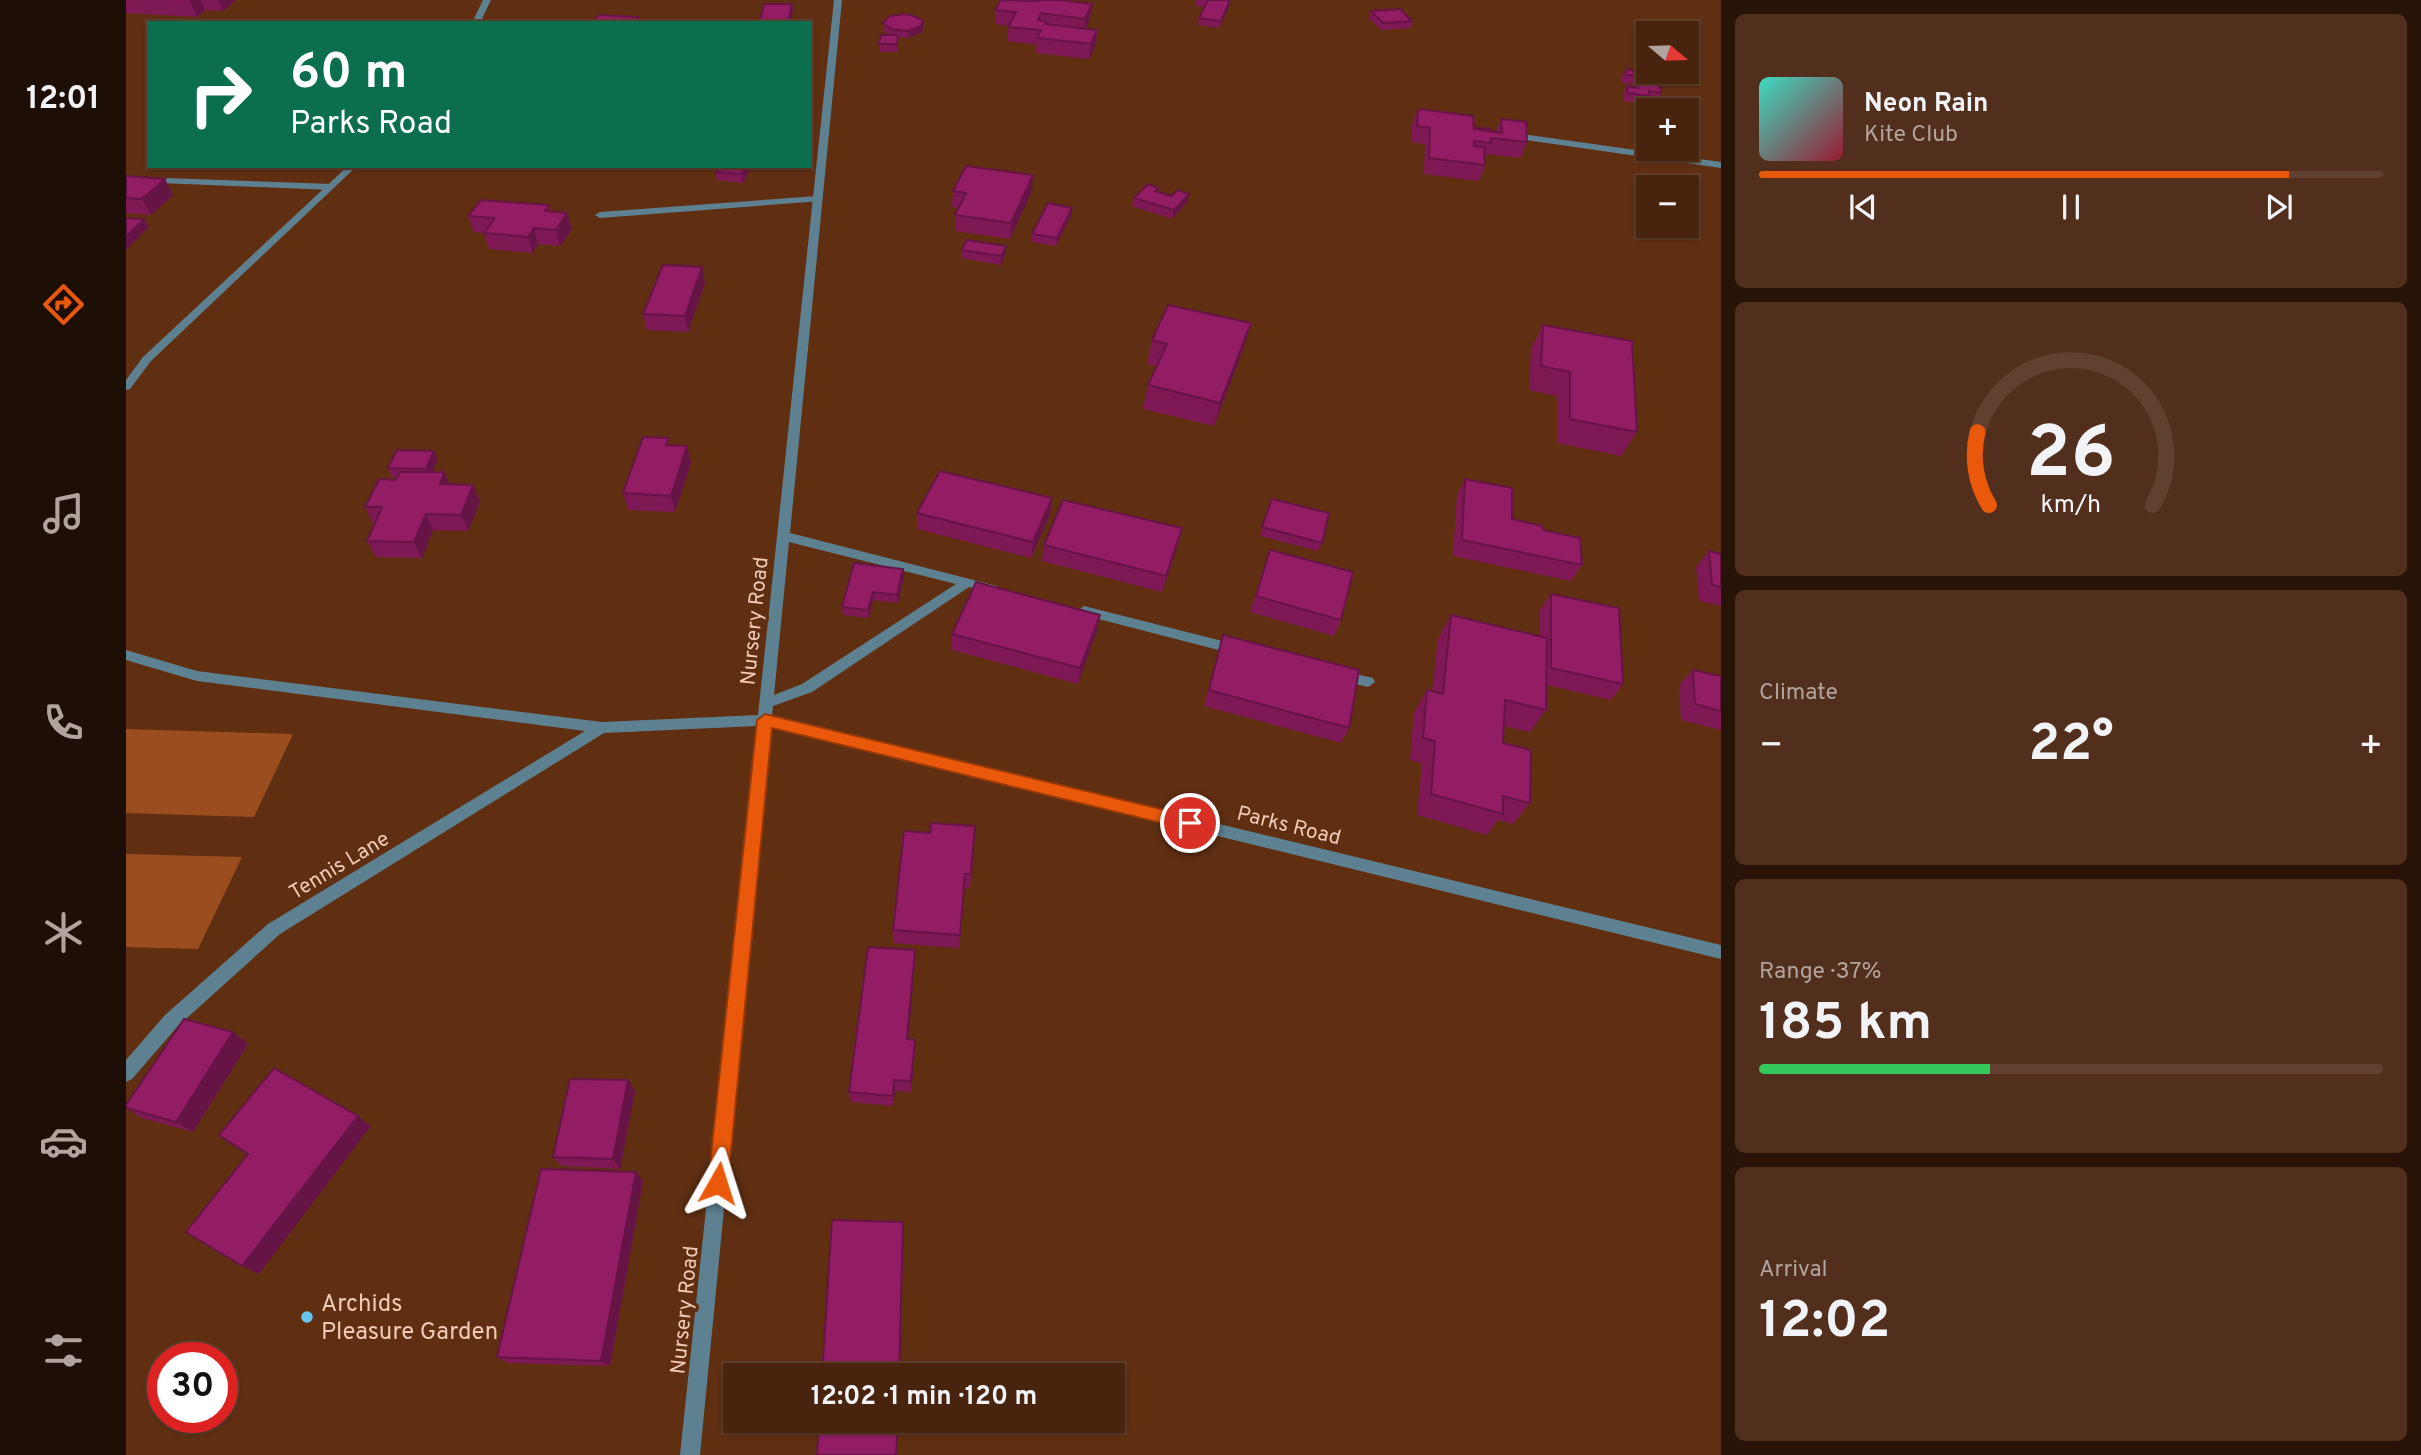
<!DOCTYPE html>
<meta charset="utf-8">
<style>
:root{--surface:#48230e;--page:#522f1c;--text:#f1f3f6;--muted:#b1a49e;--line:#60402e;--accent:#ea580c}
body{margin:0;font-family:Overpass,sans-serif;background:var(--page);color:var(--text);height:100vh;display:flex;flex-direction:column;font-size:26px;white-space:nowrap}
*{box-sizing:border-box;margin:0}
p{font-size:23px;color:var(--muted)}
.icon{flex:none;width:38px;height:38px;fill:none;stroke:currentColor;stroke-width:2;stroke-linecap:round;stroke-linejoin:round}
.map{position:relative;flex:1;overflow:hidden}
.panel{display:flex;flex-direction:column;gap:14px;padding:14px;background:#281308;width:700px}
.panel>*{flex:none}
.guide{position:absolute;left:21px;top:21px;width:665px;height:147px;border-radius:0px;box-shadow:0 2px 5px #0004,0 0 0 2px var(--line);background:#0b6e4f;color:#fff;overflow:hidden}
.needle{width:46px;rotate:109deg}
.controls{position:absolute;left:1510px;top:21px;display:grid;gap:14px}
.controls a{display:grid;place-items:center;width:63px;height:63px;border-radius:0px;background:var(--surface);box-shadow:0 2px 5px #0004,0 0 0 2px var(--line);font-size:35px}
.speed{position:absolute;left:21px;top:1342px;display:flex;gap:14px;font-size:35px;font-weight:700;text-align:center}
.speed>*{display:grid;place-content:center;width:91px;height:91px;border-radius:50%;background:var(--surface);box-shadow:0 2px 5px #0004,0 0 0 2px var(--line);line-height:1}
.speed .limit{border:10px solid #d22;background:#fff;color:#111}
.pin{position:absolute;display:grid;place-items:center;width:60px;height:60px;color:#fff;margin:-30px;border:4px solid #fff;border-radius:50%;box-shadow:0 2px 7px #0007}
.me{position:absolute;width:77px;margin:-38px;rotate:6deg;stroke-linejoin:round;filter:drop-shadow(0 0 5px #0008)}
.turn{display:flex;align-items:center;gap:24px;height:147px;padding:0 28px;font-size:32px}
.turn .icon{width:91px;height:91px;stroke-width:2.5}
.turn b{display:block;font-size:49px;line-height:60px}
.big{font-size:52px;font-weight:700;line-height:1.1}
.panel .widget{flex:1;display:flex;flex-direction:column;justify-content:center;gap:10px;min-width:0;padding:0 24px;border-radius:10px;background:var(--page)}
.panel .dial{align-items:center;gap:0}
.dial svg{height:182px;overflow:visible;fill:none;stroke:var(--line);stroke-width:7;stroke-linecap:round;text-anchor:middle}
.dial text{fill:var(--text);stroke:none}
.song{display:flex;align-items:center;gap:21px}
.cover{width:84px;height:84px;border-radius:10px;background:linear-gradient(135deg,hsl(170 70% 55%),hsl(350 70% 35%))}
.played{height:7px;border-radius:4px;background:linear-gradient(90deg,var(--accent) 85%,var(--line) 85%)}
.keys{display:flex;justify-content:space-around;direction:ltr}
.heat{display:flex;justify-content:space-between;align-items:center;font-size:38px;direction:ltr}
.charge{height:10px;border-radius:5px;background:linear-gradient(90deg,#34c759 37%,var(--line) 0)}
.trip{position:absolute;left:597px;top:1363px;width:402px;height:70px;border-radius:0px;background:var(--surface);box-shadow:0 2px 5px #0004,0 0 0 2px var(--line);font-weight:700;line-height:70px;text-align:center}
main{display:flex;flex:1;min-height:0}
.menu{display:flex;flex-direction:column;width:126px;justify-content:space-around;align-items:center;background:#1d0e06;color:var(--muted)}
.menu .icon{width:49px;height:49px}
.menu .active{color:var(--accent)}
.menu b{font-size:32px;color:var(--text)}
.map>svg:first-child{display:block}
.green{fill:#9a4e1f}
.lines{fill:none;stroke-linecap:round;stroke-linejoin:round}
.service{fill:#5e8191;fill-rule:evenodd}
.minor{fill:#5e8191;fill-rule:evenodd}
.wall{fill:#7e1956}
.shaded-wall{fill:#661446}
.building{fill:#921d64;stroke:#661446;stroke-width:2}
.route{fill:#ea580c;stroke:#983908;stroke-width:2}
.poi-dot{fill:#65c5ee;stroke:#602f12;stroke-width:2.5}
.labels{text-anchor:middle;stroke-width:7;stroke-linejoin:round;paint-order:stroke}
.street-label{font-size:21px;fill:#f0cab7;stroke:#602f12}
.near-poi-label{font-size:24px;fill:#f0cab7;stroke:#602f12;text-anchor:start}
</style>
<main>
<nav class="menu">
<b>12:01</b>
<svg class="icon active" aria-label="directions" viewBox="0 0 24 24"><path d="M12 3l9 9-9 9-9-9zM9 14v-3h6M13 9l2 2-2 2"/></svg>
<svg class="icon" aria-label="music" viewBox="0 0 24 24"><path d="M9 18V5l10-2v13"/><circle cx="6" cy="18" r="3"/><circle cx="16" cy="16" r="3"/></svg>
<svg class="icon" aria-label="phone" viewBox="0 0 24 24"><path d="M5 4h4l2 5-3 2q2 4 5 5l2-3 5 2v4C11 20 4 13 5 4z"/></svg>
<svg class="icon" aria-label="climate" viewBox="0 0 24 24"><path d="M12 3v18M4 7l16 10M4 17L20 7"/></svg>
<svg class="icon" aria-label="car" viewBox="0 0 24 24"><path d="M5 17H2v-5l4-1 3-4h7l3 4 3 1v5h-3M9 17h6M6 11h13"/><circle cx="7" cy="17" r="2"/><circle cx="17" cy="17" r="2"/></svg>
<svg class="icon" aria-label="filters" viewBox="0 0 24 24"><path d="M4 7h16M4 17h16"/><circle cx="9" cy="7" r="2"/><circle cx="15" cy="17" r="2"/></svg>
</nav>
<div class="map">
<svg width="1595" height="1455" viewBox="0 0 1595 1455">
<rect width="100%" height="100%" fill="#602f12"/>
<path class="green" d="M0,729L167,734L128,817L0,813Z
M0,854L116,857L72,949L0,947Z"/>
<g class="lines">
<path class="service" d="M38,178L205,184L209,187L205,190L35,183L34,181Z
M692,196L696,199L695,201L474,218L469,215L474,212Z"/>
<path class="minor" d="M357,0H365L354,23H346Z
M708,0H716L664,533L871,586L873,589L867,594L843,587L686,692L647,706L646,716L1595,945V959L645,727L574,1455H554L631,726L478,733L154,934L51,1027L6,1079L0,1082V1060L39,1015L142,924L459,731L71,681L0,660V650L71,671L476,722L632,715ZM663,542L830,584L676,684L648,695Z
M1382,132L1595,162V168L1379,137V133Z
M222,166H231L25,361L4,389L0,390V380L17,357Z
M958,606L1112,645L1119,650L1112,655L953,614L952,611Z
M1213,670L1247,678L1249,682L1242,687L1208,679L1206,675L1208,671Z"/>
</g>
<path class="wall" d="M0,0H110L97,11L79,10L71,17L0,13Z
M902,0H938L964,19L959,29L971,30L970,45L963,59L910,53L911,45L881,41L883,26L869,24V10Z
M1070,0H1104L1103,6L1093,28L1072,25L1073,18L1079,7L1069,6Z
M666,4L667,11L664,23H634V20Z
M1245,11L1286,21L1284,28L1255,30L1243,18Z
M757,23L797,30L795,33L782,38L772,37L771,52H754L753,44L763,35L758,30Z
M1500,69L1535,93L1531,101L1521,100L1519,104L1498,101L1497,94L1501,86L1507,87V84L1496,83V77Z
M1292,109L1348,129L1350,128L1370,132L1375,119L1401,142L1395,158L1361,154L1359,159V165L1353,181L1298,174L1299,144L1285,142L1286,125Z
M594,166H626L617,183L591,180L590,172Z
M0,176L47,195L25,215L0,213Z
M827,191H906L884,239L829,231V215L832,208L826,207Z
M1032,192L1046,196L1061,202L1046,219L1006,206L1008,198Z
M423,205L425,212L446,229L434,246L412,244L406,253L363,249L358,233L348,232L342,216Z
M946,208L945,216L930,246L906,242V234Z
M880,246L879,254L875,265L836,258V250Z
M579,283L562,332L521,330L517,314Z
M1417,325L1511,432L1495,456L1431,443V396L1403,390L1405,349Z
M1026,340L1118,347L1088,426L1017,409L1022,385L1030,366L1021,364Z
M544,446H561L565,463L549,512L502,510L497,493Z
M312,459L306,472L324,484L347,485L354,501L342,531L307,530L296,558L250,557L241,541L249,523H247L239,507L270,480L271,477H266L262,468Z
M1339,479L1386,519L1417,530L1456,565L1445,581L1327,556L1331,495Z
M1146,499L1196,543L1192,551L1134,536Z
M791,513L924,514L905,558L791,529Z
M918,545H1052L1036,592L916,561Z
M1144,550L1215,620L1208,636L1124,612Z
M1583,551L1595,554V606L1573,601L1570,567Z
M777,569L778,577L772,603L747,600L743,618L717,615L716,607Z
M1425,594L1497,684L1485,700L1421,685L1420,710L1404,732L1378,726L1377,743L1404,803L1387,824L1372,820L1361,835L1291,815L1296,763L1284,760L1288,713L1301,690L1306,691L1312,639L1325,615L1414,637V610Z
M974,615L971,631L952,684L826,650V634Z
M1097,635L1223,728L1215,743L1078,706Z
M1567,670L1595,676V730L1555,720L1553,685Z
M849,826L844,888H838L833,948L767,943V930L804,833Z
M789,962L782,1040H789V1052L785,1092L769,1091L767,1106L725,1102L723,1092Z
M107,1032L122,1044L67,1132L16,1118L0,1108V1105Z
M502,1080L509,1091L494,1169L436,1166L427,1157Z
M510,1172L517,1181L484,1366L382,1363L371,1357Z"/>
<path class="shaded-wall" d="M63,0H74L79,10L71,17Z
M92,0H110L97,11Z
M1104,0L1103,6L1093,28L1095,21Z
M666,4L667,11L664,23H663Z
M966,4L964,19L957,33L959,19Z
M797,22V30L795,33L782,38V31Z
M971,30L970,45L963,59L965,44Z
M621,166H626L617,183L616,174Z
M907,175L906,191L884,239L885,223Z
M39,179L47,195L25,215L16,199Z
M1063,194L1061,202L1046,219L1048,210Z
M946,208L945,216L930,246L931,238Z
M441,213L446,229L434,246L430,230Z
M18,219L23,227L0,250V237Z
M408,228L412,244L406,253L402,237Z
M880,246L879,254L875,265V256Z
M576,267L579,283L562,332L559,316Z
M1125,323L1118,347L1088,426L1094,403Z
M561,446L565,463L549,512L545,496Z
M308,451L312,459L304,477L300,469Z
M318,472L326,489L314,484Z
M347,485L354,501L342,531L335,515Z
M926,498L924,514L905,558L907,542Z
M300,514L307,530L296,558L288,542Z
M1056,528L1052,545L1036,592L1040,576Z
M777,569L778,577L772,603L771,595Z
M747,592V600L743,618L742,610Z
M974,615L971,631L952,684L954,668Z
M789,950V962L781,1051V1039Z
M107,1032L122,1044L67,1132L50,1122Z
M789,1040V1052L785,1092V1081Z
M502,1080L509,1091L494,1169L487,1159Z
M768,1080L769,1091L767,1106V1096Z
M232,1116L245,1126L133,1274L116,1266Z
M510,1172L517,1181L484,1366L475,1361Z
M777,1222L774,1376H773Z"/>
<path class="building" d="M875,0L912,1L913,0H933L966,4L959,19L915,13L912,20L920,21L919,24L971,30L965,44L911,38L915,30L882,27L890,12L869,10Z
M1082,0H1104L1095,21L1073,18Z
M638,4H666L663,20H634Z
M1274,9L1286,21L1257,23L1245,11Z
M781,14L795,19L797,22L795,26L782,31L765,29L757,23L764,16Z
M472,15L512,17L510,21L531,22L530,23H467Z
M755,35H772L771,44H753Z
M1500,69L1532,77L1535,93L1523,91V96L1502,93L1501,86L1512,88L1511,76L1500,75Z
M1292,109L1347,116L1348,129L1376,133L1375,119L1400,122L1401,142L1365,138V143L1348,141V146L1358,147L1359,165L1303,158L1304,128L1291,126Z
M1350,128L1364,129V131L1350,129Z
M594,166H621L616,174L590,172Z
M840,166L907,175L885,223L829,215L840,193L827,191Z
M0,176L39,179L16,199L0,198Z
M1022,184L1032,188L1029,191L1046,196L1051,190L1063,194L1048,210L1008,198Z
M355,200L423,205L419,211L441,213L430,230L408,228L402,237L358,233L369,218L342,216Z
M922,203L946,208L931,238L906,234Z
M0,218L18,219L0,237Z
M841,240L880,246L875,256L836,250Z
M537,265L576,267L559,316L517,314Z
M1042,305L1125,323L1094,403L1022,385L1041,344L1026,340Z
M1417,325L1506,341L1511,432L1444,419V372L1415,366Z
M517,437L543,438L540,445L561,446L545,496L497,493Z
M271,450L308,451L300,469L262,468Z
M814,471L926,498L907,542L791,513Z
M274,472H318L314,484L347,485L335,515L300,514L288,542L241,541L256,507H239L253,479L270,480Z
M1339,479L1386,488V519L1417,526V530L1454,538L1456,565L1336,540Z
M1146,499L1203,513L1196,543L1136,527Z
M937,500L1056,528L1040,576L918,545Z
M1144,550L1227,572L1215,620L1130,596Z
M1583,551L1595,554V587L1586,585Z
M728,563L777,569L771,595L747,592L742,610L716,607Z
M850,582L974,615L954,668L826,634Z
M1425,594L1493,608L1497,684L1425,668Z
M1325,615L1421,638L1420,710L1379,700L1377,743L1405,750L1404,803L1377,796V814L1305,794L1309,741L1297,738L1301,690L1317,694Z
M1097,635L1233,670L1223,728L1083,690Z
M1567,670L1595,676V711L1569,704Z
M805,823L849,826L845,874H839L834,935L767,930L778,831L804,833Z
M742,947L789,950L781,1039L789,1040L785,1081L768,1080L767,1096L723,1092Z
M58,1019L107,1032L50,1122L0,1108V1105Z
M148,1068L232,1116L116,1266L60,1232L122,1154L93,1135Z
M444,1079L502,1080L487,1159L427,1157Z
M415,1169L510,1172L475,1361L371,1357Z
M706,1220L777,1222L773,1376H696Z
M693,1421H772L770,1455H691Z"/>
<path class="route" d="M639,714L1064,816L1070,818L1072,823L1070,828L1064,830L646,728L602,1183L599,1190L592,1193L585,1190L582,1183L631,720Z"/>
<circle class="poi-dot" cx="181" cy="1317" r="7"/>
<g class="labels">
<g class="street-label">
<text transform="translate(628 621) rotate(-84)" y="7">Nursery Road</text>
<text transform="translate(1163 825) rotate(14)" y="7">Parks Road</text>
<text transform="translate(213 865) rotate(-31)" y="7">Tennis Lane</text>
<text transform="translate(558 1310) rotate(-84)" y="7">Nursery Road</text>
</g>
<g class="near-poi-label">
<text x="195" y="1311">Archids<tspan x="195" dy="28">Pleasure Garden</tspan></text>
</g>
</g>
</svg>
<div class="controls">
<a><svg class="needle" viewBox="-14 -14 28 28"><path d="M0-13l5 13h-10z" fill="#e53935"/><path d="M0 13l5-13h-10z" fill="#b1a49e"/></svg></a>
<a>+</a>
<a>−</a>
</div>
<div class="speed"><div class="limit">30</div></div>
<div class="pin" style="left:1064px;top:823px;background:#d93025"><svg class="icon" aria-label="arrive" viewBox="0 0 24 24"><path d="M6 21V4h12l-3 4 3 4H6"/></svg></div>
<svg class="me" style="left:592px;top:1183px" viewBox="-20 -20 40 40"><path d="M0-17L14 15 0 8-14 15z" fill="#ea580c" stroke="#fff" stroke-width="4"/></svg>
<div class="trip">12:02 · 1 min · 120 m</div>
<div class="guide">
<div class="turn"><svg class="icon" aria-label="right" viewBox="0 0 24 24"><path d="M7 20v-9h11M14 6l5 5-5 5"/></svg><div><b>60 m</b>Parks Road</div></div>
</div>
</div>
<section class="panel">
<div class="widget">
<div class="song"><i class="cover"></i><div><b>Neon Rain</b><p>Kite Club</p></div></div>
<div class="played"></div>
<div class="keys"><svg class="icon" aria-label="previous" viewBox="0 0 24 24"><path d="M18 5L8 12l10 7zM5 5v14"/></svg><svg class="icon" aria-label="pause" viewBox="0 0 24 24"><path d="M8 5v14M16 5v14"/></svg><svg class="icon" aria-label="next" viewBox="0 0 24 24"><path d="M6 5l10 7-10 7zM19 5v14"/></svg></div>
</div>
<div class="widget dial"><svg viewBox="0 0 100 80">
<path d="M14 69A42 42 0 1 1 86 69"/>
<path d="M14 69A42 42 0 0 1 9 37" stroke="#ea580c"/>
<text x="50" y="56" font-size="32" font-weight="700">26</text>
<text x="50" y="72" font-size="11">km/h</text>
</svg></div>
<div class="widget"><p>Climate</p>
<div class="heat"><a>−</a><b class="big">22°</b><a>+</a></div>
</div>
<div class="widget"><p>Range · 37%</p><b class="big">185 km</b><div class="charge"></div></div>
<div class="widget"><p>Arrival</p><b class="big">12:02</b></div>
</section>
</main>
